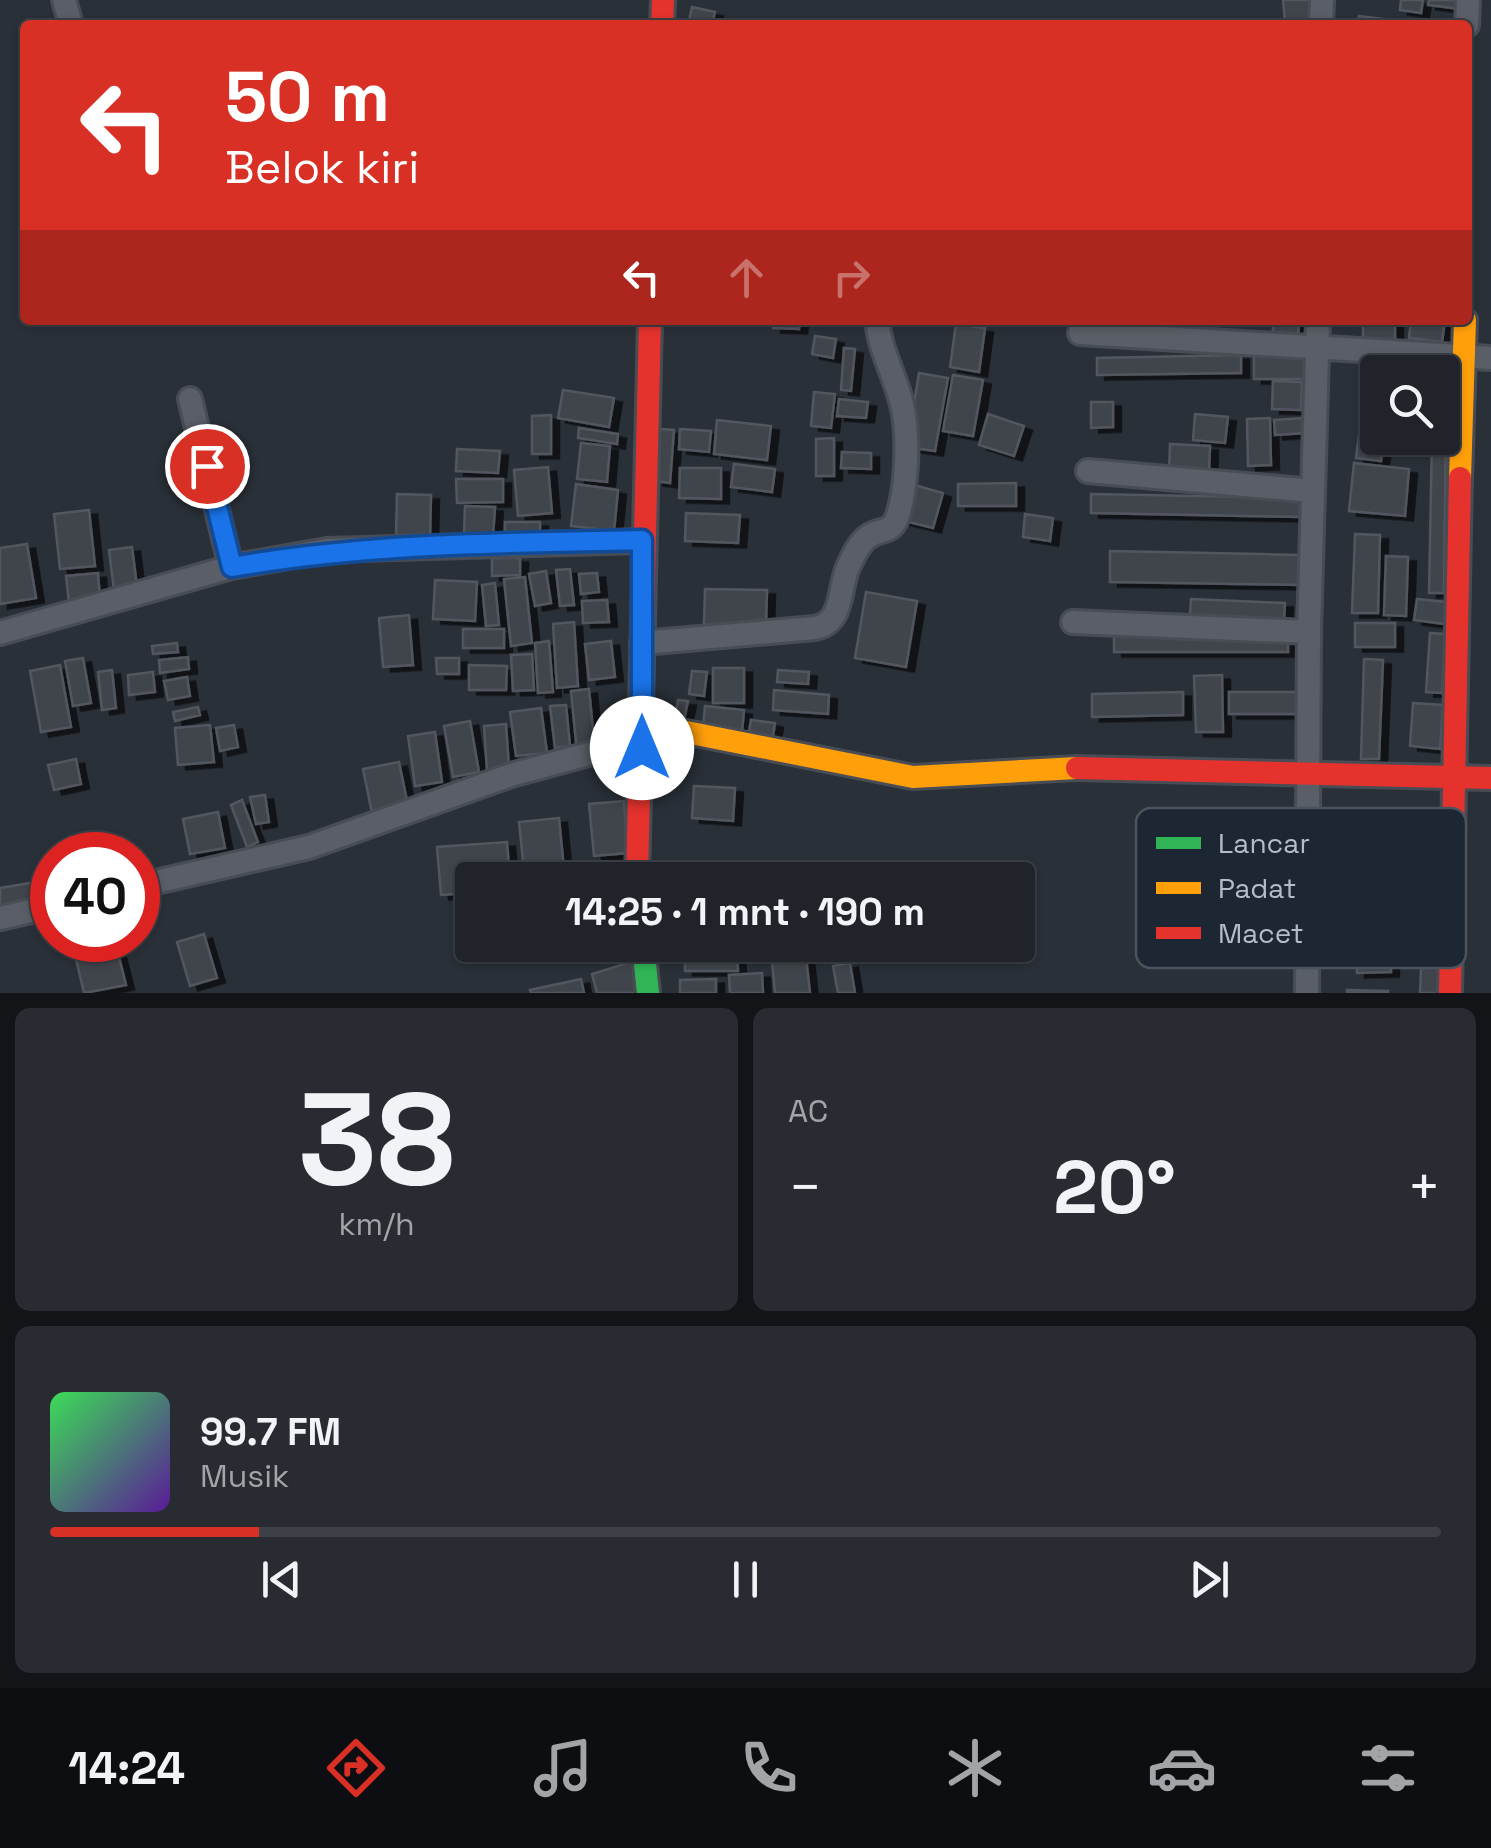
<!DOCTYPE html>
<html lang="id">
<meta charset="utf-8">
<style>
:root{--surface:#20242a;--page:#282c32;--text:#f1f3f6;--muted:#a2a4a8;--line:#3d4147;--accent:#d93025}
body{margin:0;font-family:"Space Grotesk",sans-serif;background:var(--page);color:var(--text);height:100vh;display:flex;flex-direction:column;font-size:38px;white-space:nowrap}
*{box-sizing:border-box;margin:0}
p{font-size:32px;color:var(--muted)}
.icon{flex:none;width:55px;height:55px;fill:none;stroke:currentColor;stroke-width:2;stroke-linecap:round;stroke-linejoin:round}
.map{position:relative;height:993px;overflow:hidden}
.drawer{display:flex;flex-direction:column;gap:15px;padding:15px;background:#121417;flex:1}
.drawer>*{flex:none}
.banner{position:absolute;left:20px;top:20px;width:1452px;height:305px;border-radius:10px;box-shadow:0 2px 8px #0004,0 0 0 2px var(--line);background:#d93025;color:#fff;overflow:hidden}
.tools{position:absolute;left:1360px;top:355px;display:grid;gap:20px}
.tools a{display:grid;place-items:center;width:100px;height:100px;border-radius:10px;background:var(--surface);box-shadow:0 2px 8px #0004,0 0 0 2px var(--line);font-size:50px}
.speed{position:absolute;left:30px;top:832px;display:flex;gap:20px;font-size:50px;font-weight:700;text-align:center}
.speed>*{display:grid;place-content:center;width:130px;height:130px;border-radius:50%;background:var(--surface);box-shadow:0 2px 8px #0004,0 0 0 2px var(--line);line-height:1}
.speed .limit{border:15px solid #d22;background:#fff;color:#111}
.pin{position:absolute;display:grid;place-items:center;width:85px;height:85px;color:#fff;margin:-42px;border:5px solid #fff;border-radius:50%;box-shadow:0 2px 10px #0007}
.me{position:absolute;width:110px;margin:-55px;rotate:0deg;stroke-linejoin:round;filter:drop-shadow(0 0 8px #0008)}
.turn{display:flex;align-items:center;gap:35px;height:210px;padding:0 40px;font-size:45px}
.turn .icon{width:130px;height:130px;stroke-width:2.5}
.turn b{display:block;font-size:70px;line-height:85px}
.lanes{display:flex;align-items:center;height:95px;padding:0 40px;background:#0003;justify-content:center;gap:50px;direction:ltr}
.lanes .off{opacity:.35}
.big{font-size:75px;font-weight:700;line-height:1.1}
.drawer .tile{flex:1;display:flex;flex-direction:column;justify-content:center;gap:15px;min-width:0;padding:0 35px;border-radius:15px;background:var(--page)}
.drawer .dial{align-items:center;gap:0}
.dial b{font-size:130px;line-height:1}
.song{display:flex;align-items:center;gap:30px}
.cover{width:120px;height:120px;border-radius:15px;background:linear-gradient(135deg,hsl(130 70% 55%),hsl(270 70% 35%))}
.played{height:10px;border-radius:5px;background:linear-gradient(90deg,var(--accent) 15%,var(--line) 15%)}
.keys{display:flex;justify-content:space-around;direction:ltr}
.heat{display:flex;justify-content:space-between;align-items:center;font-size:55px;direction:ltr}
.drawer .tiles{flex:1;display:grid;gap:15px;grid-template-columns:1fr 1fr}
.tile:last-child{grid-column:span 2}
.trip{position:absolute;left:455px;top:862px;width:580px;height:100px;border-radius:10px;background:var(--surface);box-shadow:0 2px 8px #0004,0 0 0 2px var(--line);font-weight:700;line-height:100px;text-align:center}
.tab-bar{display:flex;height:160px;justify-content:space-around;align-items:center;background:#0d0e11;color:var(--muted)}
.tab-bar .icon{width:70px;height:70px}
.tab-bar .current{color:var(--accent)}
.tab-bar b{font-size:45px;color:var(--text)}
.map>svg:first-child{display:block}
.building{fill:#3f444c;stroke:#52575f;stroke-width:2.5;filter:url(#shadow)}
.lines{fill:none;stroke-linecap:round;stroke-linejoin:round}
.street-casing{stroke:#484c55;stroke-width:28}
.fast-casing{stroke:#484c55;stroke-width:28}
.slow-casing{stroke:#484c55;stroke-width:28}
.jam-casing{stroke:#484c55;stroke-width:28}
.street{stroke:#5a5e66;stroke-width:22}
.fast{stroke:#30b455;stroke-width:22}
.slow{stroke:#ff9f0a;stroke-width:22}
.jam{stroke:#e5322d;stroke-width:22}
.route-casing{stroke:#114b97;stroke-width:25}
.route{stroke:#1a73e8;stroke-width:18}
.key{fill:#1d2633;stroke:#4a5360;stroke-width:2.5}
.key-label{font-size:28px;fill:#b4bcc9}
</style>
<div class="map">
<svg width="1491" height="993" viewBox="0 0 1491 993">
<defs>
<filter id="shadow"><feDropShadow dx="8" dy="4.5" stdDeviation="0" flood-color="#0009"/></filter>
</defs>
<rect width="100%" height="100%" fill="#2a3038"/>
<path class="building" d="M1283,0H1316L1318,18L1285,22Z
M1401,0H1423L1421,13L1400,10Z
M1429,0H1462L1461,9L1428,5Z
M692,7L715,12L712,25H688Z
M1359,16L1410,22V25H1357Z
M773,320H800L799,329L773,328Z
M1363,320H1395V341L1363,342Z
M1411,320H1445L1442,342L1409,338Z
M1273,322L1299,323L1298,338L1273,337Z
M956,324L985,328L979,372L950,367Z
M815,336L836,339L833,358L812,354Z
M844,348L855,349L851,391L841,390Z
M1241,355V373L1097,375V358Z
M1254,356H1304V379H1254Z
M919,373L948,378L935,451L907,447Z
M953,375L983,380L973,436L943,431Z
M1273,381L1302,382L1301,410L1272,409Z
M563,390L614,398L609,427L558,418Z
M814,392L835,394L831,428L811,426Z
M839,399L868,402L866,418L837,416Z
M1091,402H1113V427L1091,428Z
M988,414L1024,426L1014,456L979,445Z
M1195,414L1228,417L1225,443L1193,440Z
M551,415V454H532V416Z
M1270,418L1271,465L1248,466L1247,419Z
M1305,418L1306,433L1275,435L1274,420Z
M717,420L771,426L767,460L714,454Z
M1361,420L1378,422V438H1384L1381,461L1356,458Z
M579,428L618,434L617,444L578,438Z
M660,429L674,430L670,483L655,481Z
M680,429L711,431L709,452L679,449Z
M1442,430H1446L1444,593H1429L1432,438H1442Z
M834,438V476H816V439Z
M581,443L610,446L607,482L577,479Z
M1170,444L1210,446L1209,473L1169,472Z
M457,449L500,451L498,473L456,471Z
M842,452L871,453V469L841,468Z
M1354,463L1409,469L1405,516L1349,511Z
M734,464L775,469L772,492L731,487Z
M548,467L552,513L518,516L514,470Z
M680,468H721V499L679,498Z
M456,479H503V502L457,503Z
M1016,483V506H958V484Z
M576,484L618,490L614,531L571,526Z
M911,484L943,493L933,528L901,520Z
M397,494L431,495L430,538L396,537Z
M1091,494L1303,498V517L1091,513Z
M465,506L495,507L493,536L464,535Z
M89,510L95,566L60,569L54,514Z
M686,513L740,515L738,543L685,541Z
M1025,514L1053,518L1050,541L1023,537Z
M505,522H540V534H505Z
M1355,534L1380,535L1378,613H1352Z
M27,544L36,598L0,604V548Z
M132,547L137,587L114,590L109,550Z
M1110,551L1303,555V585L1110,582Z
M1386,556L1408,557L1406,616L1384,615Z
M492,558H520V575L492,576Z
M570,569L574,605L560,606L556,570Z
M546,571L551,603L535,606L529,574Z
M98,573L100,600L69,603L66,576Z
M597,573L599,592L581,594L579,574Z
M525,577L532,643L511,646L504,579Z
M435,580L477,582L475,621L433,619Z
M495,583L499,625L486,626L482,585Z
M705,589L767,590L766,625L704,624Z
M866,592L917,601L906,667L855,658Z
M1191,599L1285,603L1284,620L1190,615Z
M1417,599L1448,602L1445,624L1414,620Z
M607,600L609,622L583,623L582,601Z
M409,615L413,665L383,667L379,618Z
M574,622L578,686L557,688L553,624Z
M1355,623H1395V647H1355Z
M463,629H504V648H463Z
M1114,632H1288V652H1114Z
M1430,633L1446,634L1442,693L1426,692Z
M549,641L553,692L538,693L535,643Z
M611,641L615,677L589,680L585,644Z
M177,643L178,652L153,654L152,646Z
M532,654L534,690L513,691L511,655Z
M188,657L189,669L160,673L159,660Z
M83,658L91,703L73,706L65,661Z
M436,658H459V674H437Z
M1364,659L1383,660L1379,759H1361Z
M60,665L71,727L41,732L30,671Z
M469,665L507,666L506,690H469Z
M713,668H744V703H713Z
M112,670L116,708L102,710L98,672Z
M778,670L809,672L808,684L777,682Z
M692,671L707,672L704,696L689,694Z
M153,672L155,692L129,695L128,675Z
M1222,675L1223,732H1196L1194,676Z
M187,677L190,696L168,700L164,681Z
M589,689L595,750L577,752L571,691Z
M774,690L829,695L828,714L773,710Z
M1183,692V715L1092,717V694Z
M1229,692H1298V714H1229Z
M678,700L688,701L684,720L675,719Z
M1413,703L1443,705L1440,749L1410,746Z
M566,705L570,746L555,748L550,706Z
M705,706L744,710L742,732L703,728Z
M198,707L200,715L175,721L173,712Z
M541,708L547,753L516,756L510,712Z
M751,720L775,723L772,742L748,738Z
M470,721L479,772L453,777L444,726Z
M506,724L509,768L487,770L484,726Z
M210,725L214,762L178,765L175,728Z
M234,725L238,747L220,751L216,728Z
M435,732L442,782L415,786L408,736Z
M76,759L81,784L54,790L48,765Z
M399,762L409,811L373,818L363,769Z
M694,786L735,788L733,821L692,818Z
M265,795L269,822L256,824L250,797Z
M242,800L258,842L247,847L231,805Z
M624,801L628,853L594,856L589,804Z
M218,812L225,848L190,854L183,819Z
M559,818L565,880H525L519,822Z
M507,842L510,880H472V893L441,895L437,847Z
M1426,859L1447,860L1441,993H1420Z
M628,864V880H595L594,865Z
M748,871V880H694V873Z
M30,883L34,902L0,908V888Z
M1390,920L1391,972L1357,973L1355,921Z
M204,934L217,978L190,986L177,942Z
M512,945H531L532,953L512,954Z
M685,945H737L738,971H685Z
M805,948L810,993H775L771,951Z
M117,949L126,985L84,993L76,959Z
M631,962L640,993H597L592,974Z
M850,963L855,993H838L833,966Z
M762,973L763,993H730L729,975Z
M581,979L584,993H531L530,990Z
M716,979V993H680V980Z
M1347,990L1388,991V993H1347Z"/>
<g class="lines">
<g class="street-casing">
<path id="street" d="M64,0L71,25
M1321,25L1322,0
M1467,25L1468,0
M1080,333L1491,358
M190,399L231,567
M1088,471L1313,491
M1073,622L1309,632
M0,633L231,567L327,550L642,541
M642,643L815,628C845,622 838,587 849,565C854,554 861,539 873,534C884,529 891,532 897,518C907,490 909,439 903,409C897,378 880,353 877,320
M138,886L309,847L511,775L614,747L641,748
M0,918L52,906
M1307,993L1309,632L1318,320"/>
</g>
<g class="fast-casing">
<path id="fast" d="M643,945L648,993"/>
</g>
<g class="slow-casing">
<path id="slow" d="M1460,478L1465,320
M641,723L913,777L1077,768"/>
</g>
<g class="jam-casing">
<path id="jam" d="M662,25L663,0
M1077,768L1491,778
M637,880L650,320
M1450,993L1460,478"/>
</g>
<use href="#street" class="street"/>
<use href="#fast" class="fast"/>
<use href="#slow" class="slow"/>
<use href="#jam" class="jam"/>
</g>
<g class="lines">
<g class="route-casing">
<path id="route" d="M207,466L232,567C370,543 502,543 642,540V748"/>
</g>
<use href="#route" class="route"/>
</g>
<rect x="1136" y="808" width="330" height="160" rx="15" class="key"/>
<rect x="1156" y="837" width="45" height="12" fill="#30b455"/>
<rect x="1156" y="882" width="45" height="12" fill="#ff9f0a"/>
<rect x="1156" y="927" width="45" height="12" fill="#e5322d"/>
<g class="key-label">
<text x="1218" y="853">Lancar</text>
<text x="1218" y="898">Padat</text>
<text x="1218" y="943">Macet</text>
</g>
</svg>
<div class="tools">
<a><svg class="icon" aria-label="search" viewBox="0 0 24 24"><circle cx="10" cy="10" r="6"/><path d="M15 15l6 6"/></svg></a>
</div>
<div class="speed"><div class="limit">40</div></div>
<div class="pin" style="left:207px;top:466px;background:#d93025"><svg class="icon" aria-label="arrive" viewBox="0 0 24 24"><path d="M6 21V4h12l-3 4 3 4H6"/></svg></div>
<svg class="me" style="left:642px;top:748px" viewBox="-20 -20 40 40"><circle r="19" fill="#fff"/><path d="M0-13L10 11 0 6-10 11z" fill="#1a73e8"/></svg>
<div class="trip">14:25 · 1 mnt · 190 m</div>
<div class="banner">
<div class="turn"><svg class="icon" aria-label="left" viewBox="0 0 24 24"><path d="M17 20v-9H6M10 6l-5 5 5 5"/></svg><div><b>50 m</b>Belok kiri</div></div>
<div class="lanes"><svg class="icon" aria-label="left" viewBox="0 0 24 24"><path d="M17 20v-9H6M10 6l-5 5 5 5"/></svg><svg class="icon off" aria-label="ahead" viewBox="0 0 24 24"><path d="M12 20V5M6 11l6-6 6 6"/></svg><svg class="icon off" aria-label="right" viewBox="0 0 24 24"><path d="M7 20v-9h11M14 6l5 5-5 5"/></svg></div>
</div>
</div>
<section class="drawer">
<div class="tiles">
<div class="tile dial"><b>38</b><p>km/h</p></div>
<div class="tile"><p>AC</p>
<div class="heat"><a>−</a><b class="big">20°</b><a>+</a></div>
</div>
<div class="tile">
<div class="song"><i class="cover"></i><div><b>99.7 FM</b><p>Musik</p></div></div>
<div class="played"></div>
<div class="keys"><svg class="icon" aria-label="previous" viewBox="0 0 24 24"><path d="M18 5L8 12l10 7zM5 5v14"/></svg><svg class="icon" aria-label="pause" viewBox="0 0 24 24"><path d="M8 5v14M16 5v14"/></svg><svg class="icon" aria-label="next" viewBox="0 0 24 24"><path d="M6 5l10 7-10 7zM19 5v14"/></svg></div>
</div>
</div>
</section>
<nav class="tab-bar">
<b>14:24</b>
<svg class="icon current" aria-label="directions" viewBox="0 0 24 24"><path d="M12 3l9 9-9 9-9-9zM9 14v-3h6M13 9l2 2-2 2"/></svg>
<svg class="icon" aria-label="music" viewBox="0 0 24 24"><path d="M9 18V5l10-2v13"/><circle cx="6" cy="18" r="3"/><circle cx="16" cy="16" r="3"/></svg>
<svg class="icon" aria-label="phone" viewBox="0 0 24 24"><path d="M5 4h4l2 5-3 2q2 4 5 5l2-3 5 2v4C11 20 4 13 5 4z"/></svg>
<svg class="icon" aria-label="climate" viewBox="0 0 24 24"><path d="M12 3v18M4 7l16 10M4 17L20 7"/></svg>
<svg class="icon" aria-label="car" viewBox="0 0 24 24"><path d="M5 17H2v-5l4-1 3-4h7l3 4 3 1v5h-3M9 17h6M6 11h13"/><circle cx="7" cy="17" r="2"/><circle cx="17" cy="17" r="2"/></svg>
<svg class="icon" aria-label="filters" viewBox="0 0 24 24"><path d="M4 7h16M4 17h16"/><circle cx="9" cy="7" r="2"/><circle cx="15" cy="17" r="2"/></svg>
</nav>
